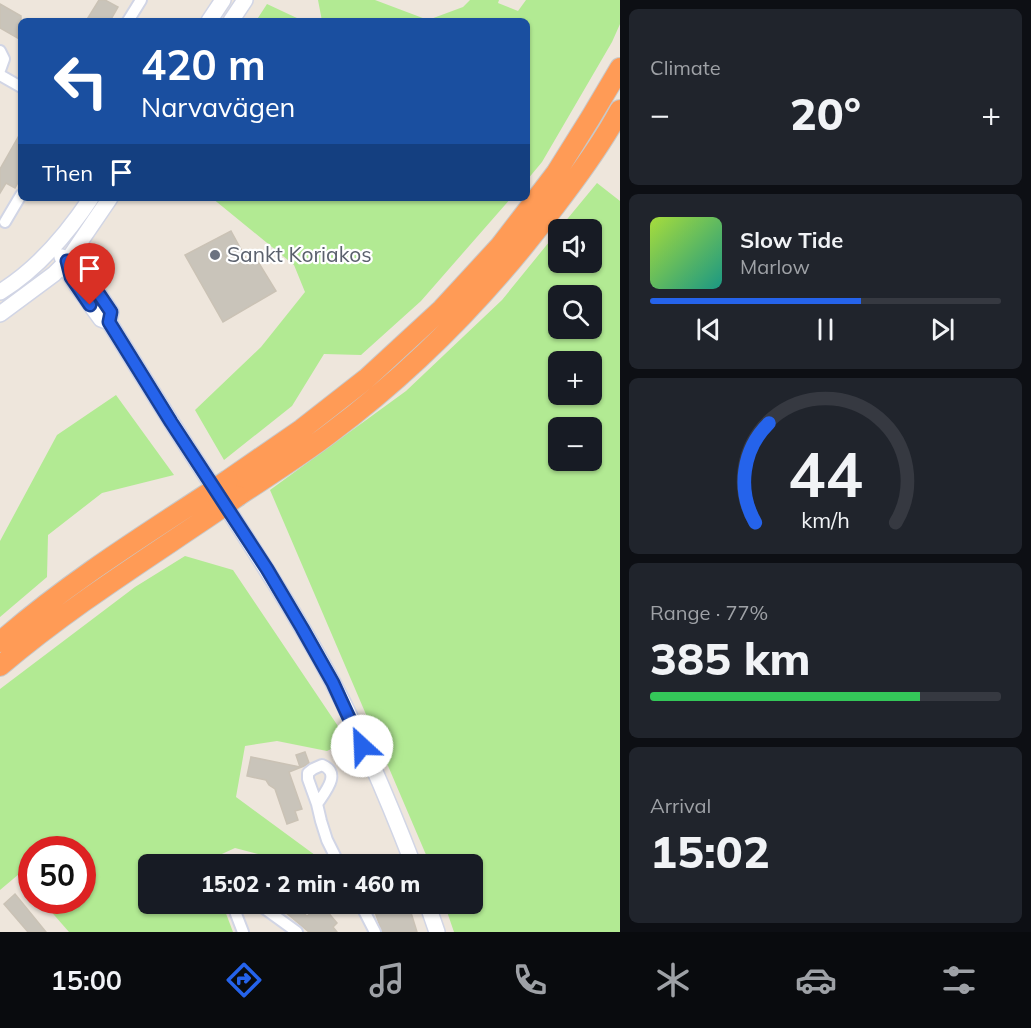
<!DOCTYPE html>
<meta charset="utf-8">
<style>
:root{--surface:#171b24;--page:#20242c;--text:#f1f3f6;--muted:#9ea1a6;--line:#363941;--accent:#2563eb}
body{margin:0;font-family:Mulish,sans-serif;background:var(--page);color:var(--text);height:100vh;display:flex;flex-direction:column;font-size:22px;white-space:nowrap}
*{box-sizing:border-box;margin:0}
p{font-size:20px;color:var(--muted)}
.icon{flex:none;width:33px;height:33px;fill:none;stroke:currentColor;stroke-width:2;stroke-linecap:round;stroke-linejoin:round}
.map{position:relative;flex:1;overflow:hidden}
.sheet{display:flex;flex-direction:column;gap:9px;padding:9px;background:#0d0f14;width:411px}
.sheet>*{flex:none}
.top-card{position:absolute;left:18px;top:18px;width:512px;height:183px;border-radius:9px;box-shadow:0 2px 4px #0004;background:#1a4fa0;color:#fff;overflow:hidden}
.buttons{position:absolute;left:548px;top:219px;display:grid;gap:12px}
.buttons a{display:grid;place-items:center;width:54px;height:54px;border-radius:9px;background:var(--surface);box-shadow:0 2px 4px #0004;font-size:30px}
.speed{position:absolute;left:18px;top:836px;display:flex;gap:12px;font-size:30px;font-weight:700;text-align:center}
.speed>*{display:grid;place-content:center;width:78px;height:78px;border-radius:50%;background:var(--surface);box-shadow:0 2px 4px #0004;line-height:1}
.speed .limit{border:9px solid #d22;background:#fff;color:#111}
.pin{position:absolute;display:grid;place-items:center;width:51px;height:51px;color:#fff;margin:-62px -26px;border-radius:50% 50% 50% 0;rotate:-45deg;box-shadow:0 0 6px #0007}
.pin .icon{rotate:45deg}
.me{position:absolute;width:66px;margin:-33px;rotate:335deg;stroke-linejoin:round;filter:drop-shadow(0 0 4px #0008)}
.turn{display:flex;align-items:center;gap:21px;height:126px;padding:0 24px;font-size:27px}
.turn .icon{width:78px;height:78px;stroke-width:2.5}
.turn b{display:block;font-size:42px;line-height:51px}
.then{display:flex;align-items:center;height:57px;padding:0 24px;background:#0003;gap:12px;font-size:22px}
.big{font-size:45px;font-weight:800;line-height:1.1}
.sheet .tile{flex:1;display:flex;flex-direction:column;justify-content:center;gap:9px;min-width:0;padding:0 21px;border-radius:9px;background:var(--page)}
.sheet .dial{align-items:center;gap:0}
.dial svg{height:156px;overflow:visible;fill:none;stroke:var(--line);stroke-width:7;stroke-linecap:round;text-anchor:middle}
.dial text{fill:var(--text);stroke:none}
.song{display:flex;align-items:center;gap:18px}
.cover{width:72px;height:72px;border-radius:9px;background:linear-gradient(135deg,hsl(80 70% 55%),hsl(170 70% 35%))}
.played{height:6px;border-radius:3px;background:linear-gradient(90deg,var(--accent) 60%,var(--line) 60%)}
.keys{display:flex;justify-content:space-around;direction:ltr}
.heat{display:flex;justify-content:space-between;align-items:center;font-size:33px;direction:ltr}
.charge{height:9px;border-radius:4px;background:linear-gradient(90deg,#34c759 77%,var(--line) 0)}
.trip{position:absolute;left:138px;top:854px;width:345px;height:60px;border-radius:9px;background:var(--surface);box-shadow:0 2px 4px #0004;font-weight:800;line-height:60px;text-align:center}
.tabs{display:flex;height:96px;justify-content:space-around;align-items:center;background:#090b0e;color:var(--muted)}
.tabs .icon{width:42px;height:42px}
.tabs .active{color:var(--accent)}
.tabs b{font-size:27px;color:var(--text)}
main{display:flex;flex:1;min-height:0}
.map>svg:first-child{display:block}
.green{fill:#b2ea93;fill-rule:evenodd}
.building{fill:#c9c4ba;stroke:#cac2b5;stroke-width:1.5}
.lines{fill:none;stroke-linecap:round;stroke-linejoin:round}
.minor-casing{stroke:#d1d5e5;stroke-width:14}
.secondary-casing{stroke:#d1d5e5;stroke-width:18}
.motorway-casing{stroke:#c8c8c8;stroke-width:22}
.minor{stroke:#fff;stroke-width:10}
.secondary{stroke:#fff;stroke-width:15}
.motorway{stroke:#ff9b56;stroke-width:20}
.motorway-bridge-casing{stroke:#c8c8c8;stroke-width:22;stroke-linecap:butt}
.motorway-bridge{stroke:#ff9b56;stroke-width:20}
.route-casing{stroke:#184099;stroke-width:15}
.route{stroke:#2563eb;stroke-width:10}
.worship-dot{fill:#6b7280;stroke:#fff;stroke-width:2}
.labels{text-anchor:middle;stroke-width:4.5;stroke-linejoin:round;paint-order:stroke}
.worship-label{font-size:21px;fill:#5b616d;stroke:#fff;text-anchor:start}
</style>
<main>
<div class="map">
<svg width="620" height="932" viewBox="0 0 620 932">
<rect width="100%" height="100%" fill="#eee6dc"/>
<path class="green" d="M318,0H375L428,20L463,7L470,0H499L498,3L518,11L526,0H620V24L612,42L542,162L527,180L526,21H322Z
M267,4L299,19L298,21H256Z
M597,183L620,201V932H454L444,903H472V864H430L270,490L406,391L502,300L558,231V262H591V230L559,229ZM558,296H591V328H558ZM558,362H591V394H558ZM558,428H591V460H558Z
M212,198H511L421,301L361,355L324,354L292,406L224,460L195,410L261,347L305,292L294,265Z
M116,395L174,475L102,493L48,535L47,577L0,617V541L57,435Z
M185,556L233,570L348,741L327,751L277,741L245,746L236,797L319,858L317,864H297L235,848L200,864H148V903H222L233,932H69L41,900H82V849H32L31,889L19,874L0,890V689L135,587Z"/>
<path class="building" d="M99,0H105L118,7L110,21H86Z
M0,4L21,16V40L0,28Z
M21,132V177L15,188L6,183L0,193V169Z
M231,231L249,264L257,260L276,291L223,322L185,255Z
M305,752L309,763L304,766L289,772L302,809L295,811L298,820L287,824L275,789L269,785L266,780L247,776L251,757L300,767L296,755Z
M15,894L46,932H28L4,904Z
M271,903H291L307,916L318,908L322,913L326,910L337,923L333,927L337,932H309L284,911V912Z
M395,903H408L417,932H382L374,909Z"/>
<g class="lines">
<g class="minor-casing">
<path id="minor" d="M128,21L141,0
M0,51L4,59L0,70
M0,75L21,87
M5,222L21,195
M317,804C325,792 342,773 322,765L313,769L308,773V779L317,804L321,821L327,840L339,864
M239,903L236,905V914L243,932
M257,903L297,932
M360,903L375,932"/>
</g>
<g class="secondary-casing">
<path id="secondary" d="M209,21L223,0
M231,21L245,0
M62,257L67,261L78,263L111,312L109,322
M67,261L69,273L77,286L101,319L109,322C139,370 168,418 199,465C245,536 292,606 332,681C363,740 389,802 413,864
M0,292C38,269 67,234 91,198
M0,314L54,274L67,261L110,198
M427,903L437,932"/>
</g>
<g class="motorway-casing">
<path id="motorway" d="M228,480L302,429L366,379L442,309L500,246L556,173L591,117L620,68
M238,496C268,476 300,456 329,434C416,369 491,292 556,205C579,175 602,144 620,110
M0,642C65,585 138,539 210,492
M0,666C68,608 145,560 220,509"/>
</g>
<use href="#minor" class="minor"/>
<use href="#secondary" class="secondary"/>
<use href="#motorway" class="motorway"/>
<g class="motorway-bridge-casing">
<path id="motorway-bridge" d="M210,492L228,480
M220,509L238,496"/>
</g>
<use href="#motorway-bridge" class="motorway-bridge"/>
</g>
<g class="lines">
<g class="route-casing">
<path id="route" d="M90,305L71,277L67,261L78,263L111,312L109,322L171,422L267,569L302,628L333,683L362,746"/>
</g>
<use href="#route" class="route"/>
</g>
<circle class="worship-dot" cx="215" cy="255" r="6"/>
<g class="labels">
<g class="worship-label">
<text x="227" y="262">Sankt Koriakos</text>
</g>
</g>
</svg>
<div class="buttons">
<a><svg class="icon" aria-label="sound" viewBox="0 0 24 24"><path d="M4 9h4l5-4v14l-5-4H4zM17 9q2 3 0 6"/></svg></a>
<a><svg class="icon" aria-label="search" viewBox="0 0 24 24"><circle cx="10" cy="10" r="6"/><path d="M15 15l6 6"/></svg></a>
<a>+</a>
<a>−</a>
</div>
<div class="speed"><div class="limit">50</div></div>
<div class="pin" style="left:90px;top:305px;background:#d93025"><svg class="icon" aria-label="arrive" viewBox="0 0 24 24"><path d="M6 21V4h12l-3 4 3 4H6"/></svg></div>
<svg class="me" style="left:362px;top:746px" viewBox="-20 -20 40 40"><circle r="19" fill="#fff"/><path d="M0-13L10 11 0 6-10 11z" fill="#2563eb"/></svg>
<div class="trip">15:02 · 2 min · 460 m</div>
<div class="top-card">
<div class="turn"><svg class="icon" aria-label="left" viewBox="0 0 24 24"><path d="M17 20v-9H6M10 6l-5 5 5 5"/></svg><div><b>420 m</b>Narvavägen</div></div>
<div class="then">Then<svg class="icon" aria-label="arrive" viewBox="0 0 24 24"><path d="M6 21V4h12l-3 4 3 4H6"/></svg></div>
</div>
</div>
<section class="sheet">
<div class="tile"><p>Climate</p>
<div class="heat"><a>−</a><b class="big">20°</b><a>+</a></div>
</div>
<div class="tile">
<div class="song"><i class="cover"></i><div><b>Slow Tide</b><p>Marlow</p></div></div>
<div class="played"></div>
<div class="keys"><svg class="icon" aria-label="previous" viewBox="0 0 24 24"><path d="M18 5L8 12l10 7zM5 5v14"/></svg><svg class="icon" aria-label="pause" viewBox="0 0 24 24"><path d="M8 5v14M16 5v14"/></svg><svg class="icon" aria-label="next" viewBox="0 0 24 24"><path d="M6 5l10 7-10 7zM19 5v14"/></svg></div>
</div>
<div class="tile dial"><svg viewBox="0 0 100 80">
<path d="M14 69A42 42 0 1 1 86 69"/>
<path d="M14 69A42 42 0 0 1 21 18" stroke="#2563eb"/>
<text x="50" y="56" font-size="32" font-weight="700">44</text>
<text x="50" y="72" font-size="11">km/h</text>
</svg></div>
<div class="tile"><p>Range · 77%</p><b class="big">385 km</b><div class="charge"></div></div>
<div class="tile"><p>Arrival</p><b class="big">15:02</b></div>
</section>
</main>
<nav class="tabs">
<b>15:00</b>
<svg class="icon active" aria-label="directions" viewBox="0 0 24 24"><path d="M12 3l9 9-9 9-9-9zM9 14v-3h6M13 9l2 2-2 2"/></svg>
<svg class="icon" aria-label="music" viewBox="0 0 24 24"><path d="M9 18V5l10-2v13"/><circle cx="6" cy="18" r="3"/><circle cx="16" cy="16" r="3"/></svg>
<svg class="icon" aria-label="phone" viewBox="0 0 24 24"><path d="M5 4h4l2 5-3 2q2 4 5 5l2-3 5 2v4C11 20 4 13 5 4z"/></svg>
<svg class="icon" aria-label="climate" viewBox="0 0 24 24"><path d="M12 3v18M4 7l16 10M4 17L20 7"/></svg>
<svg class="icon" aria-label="car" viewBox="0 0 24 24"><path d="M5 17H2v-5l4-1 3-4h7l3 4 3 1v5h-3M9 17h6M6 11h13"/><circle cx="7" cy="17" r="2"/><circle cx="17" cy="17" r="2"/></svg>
<svg class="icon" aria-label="filters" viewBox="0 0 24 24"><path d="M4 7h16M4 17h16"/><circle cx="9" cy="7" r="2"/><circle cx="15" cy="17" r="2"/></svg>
</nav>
